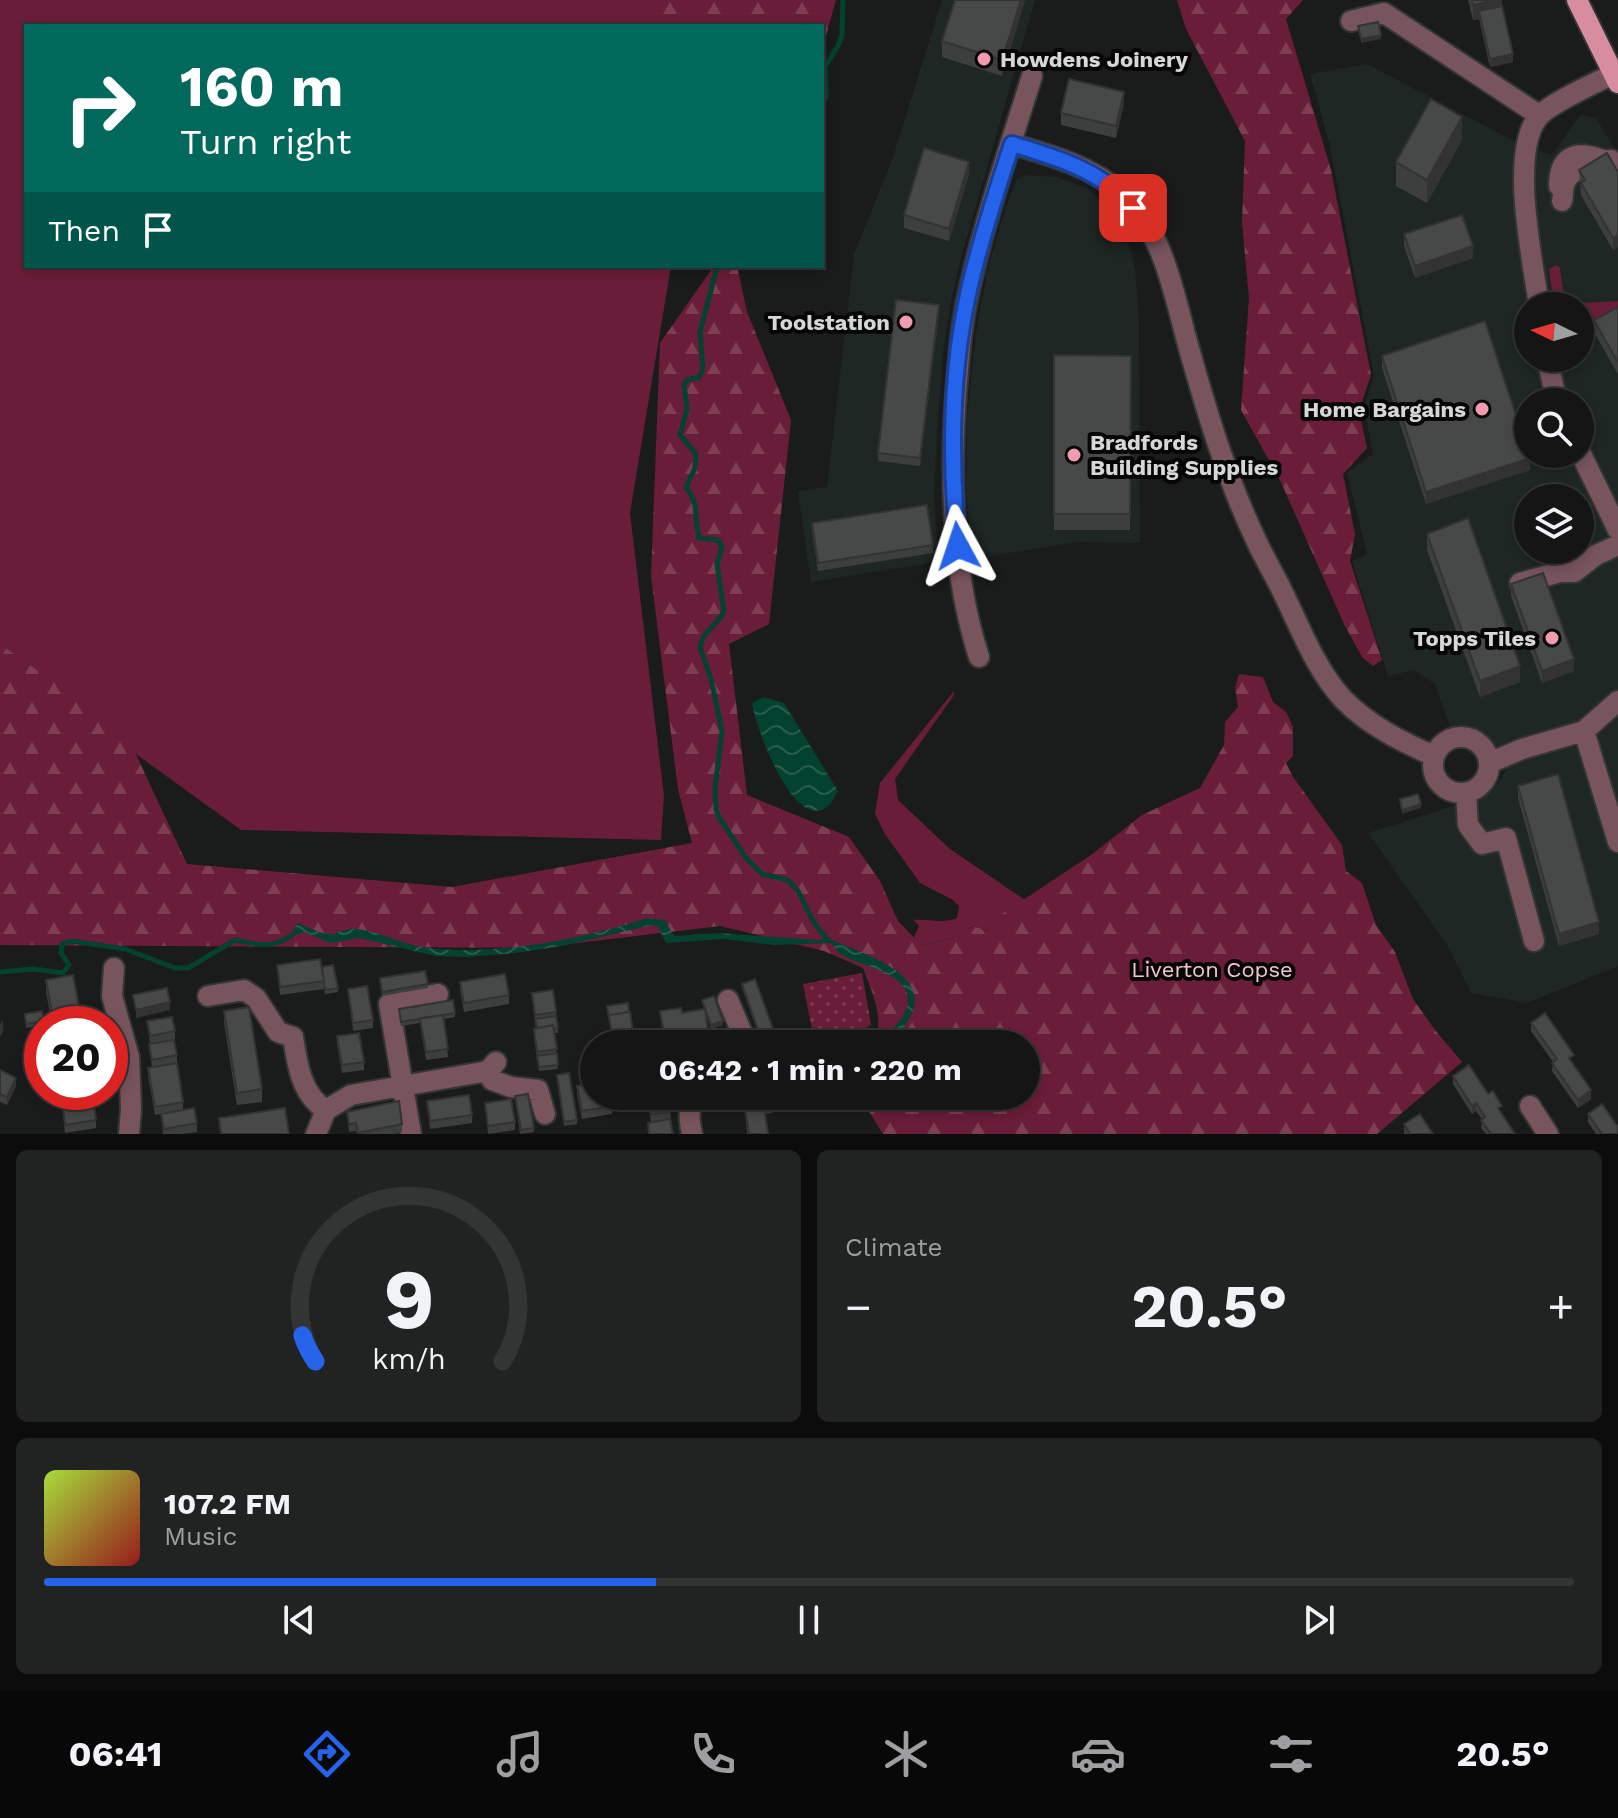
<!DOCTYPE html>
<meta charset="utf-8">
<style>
:root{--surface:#141514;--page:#212222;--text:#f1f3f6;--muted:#9d9fa0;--line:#333434;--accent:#2563eb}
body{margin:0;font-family:"Work Sans",sans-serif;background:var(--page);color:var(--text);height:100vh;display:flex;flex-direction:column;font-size:30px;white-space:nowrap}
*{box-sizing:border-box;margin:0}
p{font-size:26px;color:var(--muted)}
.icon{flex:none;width:44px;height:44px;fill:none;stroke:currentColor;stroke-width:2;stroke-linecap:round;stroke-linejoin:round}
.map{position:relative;height:1134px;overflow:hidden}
.sheet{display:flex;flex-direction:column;gap:16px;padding:16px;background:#0b0c0b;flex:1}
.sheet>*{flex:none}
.banner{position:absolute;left:24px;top:24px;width:800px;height:244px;border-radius:0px;box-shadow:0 4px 12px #0003,0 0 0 2px var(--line);background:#00695c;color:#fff;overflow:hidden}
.needle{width:52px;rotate:275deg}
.tools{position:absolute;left:1514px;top:292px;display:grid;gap:16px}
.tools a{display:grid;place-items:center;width:80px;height:80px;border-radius:50%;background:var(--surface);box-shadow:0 4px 12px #0003,0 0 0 2px var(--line);font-size:40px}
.speed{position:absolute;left:24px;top:1006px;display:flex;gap:16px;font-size:40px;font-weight:700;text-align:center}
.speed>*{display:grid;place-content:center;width:104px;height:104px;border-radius:50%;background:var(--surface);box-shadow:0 4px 12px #0003,0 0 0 2px var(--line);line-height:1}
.speed .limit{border:12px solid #d22;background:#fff;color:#111}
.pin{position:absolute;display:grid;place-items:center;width:68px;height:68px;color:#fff;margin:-34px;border-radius:16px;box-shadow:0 4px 12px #0006}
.me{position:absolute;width:88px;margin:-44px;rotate:355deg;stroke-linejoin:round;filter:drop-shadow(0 0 6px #0008)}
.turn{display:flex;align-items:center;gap:28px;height:168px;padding:0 24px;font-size:36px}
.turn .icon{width:104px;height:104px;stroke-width:2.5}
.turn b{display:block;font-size:56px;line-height:68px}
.then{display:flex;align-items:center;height:76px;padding:0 24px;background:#0003;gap:16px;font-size:30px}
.big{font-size:60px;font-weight:700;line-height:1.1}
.sheet .card{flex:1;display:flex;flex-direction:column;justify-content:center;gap:12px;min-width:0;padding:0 28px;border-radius:12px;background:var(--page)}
.sheet .dial{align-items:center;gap:0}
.dial svg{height:208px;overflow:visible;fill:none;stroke:var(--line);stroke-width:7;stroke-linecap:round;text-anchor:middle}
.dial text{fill:var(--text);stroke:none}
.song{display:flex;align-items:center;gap:24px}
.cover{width:96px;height:96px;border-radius:12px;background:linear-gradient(135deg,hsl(80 70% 55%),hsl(0 70% 35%))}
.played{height:8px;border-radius:4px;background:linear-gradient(90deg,var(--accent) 40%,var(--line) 40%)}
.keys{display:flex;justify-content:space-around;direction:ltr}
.heat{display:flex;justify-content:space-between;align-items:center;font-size:44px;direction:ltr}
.sheet .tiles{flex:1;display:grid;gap:16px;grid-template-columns:1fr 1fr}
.card:last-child{grid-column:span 2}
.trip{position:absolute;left:580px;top:1030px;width:460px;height:80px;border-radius:40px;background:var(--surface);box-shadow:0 4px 12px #0003,0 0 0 2px var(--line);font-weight:700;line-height:80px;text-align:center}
.tab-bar{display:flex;height:128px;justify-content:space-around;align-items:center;background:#080808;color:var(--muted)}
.tab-bar .icon{width:56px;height:56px}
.tab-bar .active{color:var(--accent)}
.tab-bar b{font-size:36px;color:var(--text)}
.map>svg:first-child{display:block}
.built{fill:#1e2723;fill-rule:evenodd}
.grass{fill:#6a1d38}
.forest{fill:url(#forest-firs)}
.park{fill:url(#park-dots)}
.water{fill:url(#water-waves)}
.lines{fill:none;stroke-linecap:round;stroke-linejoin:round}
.stream{stroke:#044230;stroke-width:5}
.minor-casing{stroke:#343635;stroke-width:24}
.major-casing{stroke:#343635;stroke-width:24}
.minor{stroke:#78545c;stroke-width:20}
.major{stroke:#d78c9f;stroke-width:20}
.wall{fill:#3d3f3e}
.shaded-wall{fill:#323332}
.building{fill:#474948;stroke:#323332;stroke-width:2}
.route-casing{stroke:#184099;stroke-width:20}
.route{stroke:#2563eb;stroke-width:14}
.poi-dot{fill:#f29ab0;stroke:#060606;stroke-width:3}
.labels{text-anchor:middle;stroke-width:8;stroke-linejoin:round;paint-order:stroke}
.poi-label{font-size:22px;font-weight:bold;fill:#d6d8d7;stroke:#060606;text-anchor:end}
.park-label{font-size:22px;fill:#f6c6d0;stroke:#060606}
</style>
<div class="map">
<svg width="1618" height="1134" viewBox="0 0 1618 1134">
<defs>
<pattern id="forest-firs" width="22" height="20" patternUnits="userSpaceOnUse" patternTransform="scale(2)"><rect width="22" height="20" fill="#6a1d38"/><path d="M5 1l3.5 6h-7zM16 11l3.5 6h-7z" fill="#7f3d54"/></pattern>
<pattern id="park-dots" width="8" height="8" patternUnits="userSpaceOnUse" patternTransform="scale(2)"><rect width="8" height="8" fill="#6a1d38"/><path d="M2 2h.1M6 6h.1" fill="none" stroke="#7f3d54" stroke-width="1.8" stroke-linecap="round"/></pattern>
<pattern id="water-waves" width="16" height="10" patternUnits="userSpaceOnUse" patternTransform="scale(2)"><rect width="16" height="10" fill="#044230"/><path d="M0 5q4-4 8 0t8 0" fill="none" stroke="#285d4d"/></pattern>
</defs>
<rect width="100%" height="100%" fill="#1a1c1b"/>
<path class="built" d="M942,0H1035L961,258L951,301L944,345L937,432L934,497L938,559L924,564L811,582L798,491L827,487L854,254L892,160Z
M1367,64L1514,141L1552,155L1580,115L1596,118L1618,155V966L1527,1003L1471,993L1447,945L1368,833L1482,797L1497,785L1507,769L1495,744L1482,733L1464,726L1450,727L1435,684L1415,670L1388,676L1352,561L1367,554L1347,473L1373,454L1364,407L1374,376L1330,146L1310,74ZM1528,306H1580V358H1528ZM1528,402H1580V454H1528ZM1528,498H1580V550H1528Z
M1025,175L1056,177L1087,188L1110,208L1127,234L1135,269L1139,322L1140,543L1078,542L972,559L966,491L967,417L976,334L987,272L1003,217L1016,180Z"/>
<path class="grass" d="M0,0H794L781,26H26V266H671L630,513L664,796L661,840L241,830L0,656Z
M1557,265L1560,268L1565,304L1618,301V316L1594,330L1590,323L1580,329V306H1554L1549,269Z
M954,691V695L895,779L898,800L950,849L1025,900L996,918L987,931L973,926L952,938L921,946L914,937L919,926L914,920C929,919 942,924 957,918L959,906L953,900L920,883L885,834L875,814L880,783Z"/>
<path class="forest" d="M645,0H836L822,50V26H652Z
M1177,0H1303L1286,19L1331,170L1371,375L1359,411L1367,448L1343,474L1355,534L1350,561L1382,660L1373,666L1362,657L1344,624L1280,480L1241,410L1249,298L1242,222L1245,141L1186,29Z
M714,266H737L747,312L791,420L769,624L729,644L747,795L849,837L880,881L898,921L922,946L952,938L973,926L987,931L996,918L1091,855L1142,815L1200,788L1224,745L1225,722L1238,707L1235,688L1239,674L1263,677L1273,702L1286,712L1293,727V756L1286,763L1293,777L1342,845L1346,871L1362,883L1376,925L1395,952L1413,999L1435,1030L1462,1062L1377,1134H883L868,1110L870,1096H1026V1044H873C886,1020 872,992 863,968L824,951L720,926L535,948L0,945V644L126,733L187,864L452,887L692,843L678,789L651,576L660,343Z"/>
<path class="park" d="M862,973L871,1025L859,1031L814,1039L803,984Z"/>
<path class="water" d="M764,697L784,703L838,791C835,795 832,803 828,806C794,835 755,725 752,703Z
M647,918L665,920L674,936L719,933L818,940L828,938C853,951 923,968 914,1007C911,1020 899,1033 891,1044H882C888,1031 903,1021 907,1008C917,972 858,967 839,953C836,950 834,946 831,943L774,945L723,939L666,943L658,927L652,925L562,946L515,953L465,957L435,956L359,938L330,943L304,932L289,937L298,923C309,927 321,935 333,934C341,932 348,928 357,929C381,932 404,945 428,948C495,956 583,939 647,918Z"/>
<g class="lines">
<path class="stream" d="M822,101L826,97L825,67L839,44L842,34L843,0
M720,266L716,271L700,332L703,369L699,377L687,380L684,384L687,409L680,435L696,454L695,468L686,487C701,507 693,517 699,538L718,540L722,547L717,565L724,611C718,626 703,629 700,647L711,679L722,731L715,788L716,809L719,817L746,858L762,874L788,880L798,891L814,923L829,941
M0,972L34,969L63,973L69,965L61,953L62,944L72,941L125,949L175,968H188L235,940C258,945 273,949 292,935"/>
<g class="minor-casing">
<path id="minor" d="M1351,21L1384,13L1539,115
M1012,144C1050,155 1091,166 1121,193C1166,234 1174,297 1190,352C1208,416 1227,479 1256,540C1265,560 1277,579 1286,599C1302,632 1317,671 1343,699C1368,725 1402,742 1434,756
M1559,186C1559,159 1573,149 1600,159
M1562,201C1564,194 1562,189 1565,182C1572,168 1597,159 1611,160L1618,173
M1539,306C1533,261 1509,154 1538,117C1550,103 1595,83 1613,74
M1547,358L1557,402
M1580,452L1618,530
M1520,583L1560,572H1574L1596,555L1618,545
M979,657C952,573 950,481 956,393C959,359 961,324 969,291C985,218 1010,147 1032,76
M1584,731L1618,842
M1433 765a28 28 0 1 1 56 0a28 28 0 1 1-56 0Z
M1489,763L1522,749L1584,731L1618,701
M1466,793L1468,825L1482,844L1506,838L1534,941
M114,968L112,996L129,1057L131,1109L129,1134
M208,996L244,990L256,998L278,1032L293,1037C297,1063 301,1095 326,1110
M728,1000L743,1035L742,1044
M488,1071L492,1080L511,1087L538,1090L545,1114
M1530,1106L1548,1134
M316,1134L326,1110L351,1095L488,1071L496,1062
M411,1134L389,1004L438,994
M692,1134C689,1120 687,1108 697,1096"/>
</g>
<g class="major-casing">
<path id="major" d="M1577,0L1618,83"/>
</g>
<use href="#minor" class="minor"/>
<use href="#major" class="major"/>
</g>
<path class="wall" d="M1025,0L1002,76L942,57V41Z
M1468,0H1502V6L1513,62L1490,67L1479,19L1473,20Z
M1124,104L1116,138L1061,125V113Z
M1462,140L1427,203L1396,186V162Z
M1579,170L1618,172V247L1613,250L1581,195Z
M969,174L949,241L904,228V215Z
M1404,234L1473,258L1415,278L1404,246Z
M1618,307V372L1617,373L1594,332V320Z
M939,313L920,466L878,461V453Z
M1054,355L1131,356L1130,530H1054Z
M1382,356L1530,470L1426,504L1382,368Z
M812,523L933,545V553L818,571L812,532Z
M1427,534L1520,682L1480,697L1427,550Z
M1511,584L1574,671L1542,683L1511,596Z
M1518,786L1599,934L1559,946L1518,798Z
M277,965L322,967L338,988V992L325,994L324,989L280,995Z
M73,975L82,1024H52L46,992V980Z
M460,982L509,995V1004L464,1012L460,990Z
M380,983L428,984V988L382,996Z
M742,984L778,1044H762L742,988Z
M348,989L373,1020V1028L353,1031Z
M553,990L558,1028V1033H554L558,1069L539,1071L534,1037V1029L536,1028L532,993Z
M702,1000L723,1025L711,1029L705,1012L708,1039L686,1043L685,1039L664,1042L660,1011L682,1013L704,1009Z
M399,1009L455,1013V1017L444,1019L448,1057L426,1060L420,1023L401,1026Z
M42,1011L44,1024L26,1028L25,1014Z
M224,1011L262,1089V1102L237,1105L224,1023Z
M147,1021L175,1031V1039L150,1044Z
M1531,1023L1574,1063L1573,1064L1591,1099L1578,1108L1552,1071L1553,1062L1531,1031Z
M337,1036L364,1062V1070L342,1073L337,1044Z
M149,1044L177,1055V1064L183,1102V1110L155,1115L148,1076V1068H152Z
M0,1070L16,1086L7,1105L0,1102Z
M557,1075L577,1120V1124L564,1126Z
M1453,1076L1502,1114L1515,1134H1486L1481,1128L1482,1119L1476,1111L1472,1114L1453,1084Z
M577,1086L612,1106V1114L582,1119L577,1094Z
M62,1092H96L97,1103L64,1108Z
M515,1096L534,1128V1132L520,1134Z
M647,1096H668L673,1134H648V1123L651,1122Z
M751,1096H770L772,1113L765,1114L768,1134H747L745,1109L753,1108Z
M427,1101L472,1115V1123L430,1129Z
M485,1103L515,1122V1130L488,1134Z
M63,1109L96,1120V1128L65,1133Z
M347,1112L402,1124V1132L394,1134H357L356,1131L349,1132Z
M161,1114L197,1123V1132L183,1134H163Z
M1588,1114L1618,1134H1596L1588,1122Z
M1404,1124L1433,1134H1404Z"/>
<path class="shaded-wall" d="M1021,0H1025L1002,76V60Z
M1493,0H1502V14L1479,11V19L1473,20V5Z
M1381,35V39L1361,43V39Z
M1513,54V62L1490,67V59Z
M1124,92V104L1116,138V126Z
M1462,117V140L1427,203V180Z
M969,162V174L949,241V229Z
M1618,235V247L1613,250V238Z
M1473,246V258L1415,278V266Z
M939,305V313L920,466V458Z
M1530,458V470L1426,504V492Z
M1574,659V671L1542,683V671Z
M1520,666V682L1480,697V681Z
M1421,804V808L1402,814V810Z
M1599,922V934L1559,946V934Z
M170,1002V1010L136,1018V1010Z
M3,1020V1032L0,1037V1025Z
M723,1021V1025L711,1029V1025Z
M16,1078V1086L7,1105V1097Z
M1591,1090V1099L1578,1108V1100Z
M1476,1103V1111L1472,1114V1106Z"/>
<path class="building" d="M955,0H1021L1002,60L942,41Z
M1472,0H1493L1473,5Z
M1502,6L1513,54L1490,59L1479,11Z
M1378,22L1381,35L1361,39L1358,26Z
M1069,79L1124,92L1116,126L1061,113Z
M1431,99L1462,117L1427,180L1396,162Z
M924,148L969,162L949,229L904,215Z
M1607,153L1618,172V235L1613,238L1581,183L1585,180L1579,170Z
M1462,215L1473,246L1415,266L1404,234Z
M896,300L939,305L920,458L878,453Z
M1618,307V360L1617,361L1594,320Z
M1485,321L1530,458L1426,492L1382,356Z
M1054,355L1131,356L1130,514H1054Z
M927,505L933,545L818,563L812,523Z
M1468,518L1520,666L1480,681L1427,534Z
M1543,573L1574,659L1542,671L1511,584Z
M1558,774L1599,922L1559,934L1518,786Z
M1418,794L1421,804L1402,810L1400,799Z
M320,959L324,981L280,987L277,965Z
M333,965L338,988L325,990L322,967Z
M425,971L428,984L382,992L380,978Z
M505,974L509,995L464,1003L460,982Z
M73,975L82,1023L54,1024L46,980Z
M755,979L778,1043L774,1044H763L742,984Z
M367,986L373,1020L353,1023L348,989Z
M167,988L170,1002L136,1010L133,995Z
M553,990L556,1012L535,1015L532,993Z
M714,996L723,1021L711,1025L702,1000Z
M453,1000L455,1013L401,1022L399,1009Z
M628,1003L629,1012L609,1015V1019L607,1006Z
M249,1007L262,1089L237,1093L224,1011Z
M681,1008L682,1013L705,1009L708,1031L686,1035L685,1031L664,1034L660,1011Z
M42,1011L44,1021L26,1024L25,1014Z
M630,1012L635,1044H613L609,1015Z
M1545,1013L1574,1055L1569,1058L1591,1090L1578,1100L1552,1063L1557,1059L1531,1023Z
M443,1015L448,1049L426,1052L420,1018Z
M556,1016L558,1028L554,1029L553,1025L537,1028L535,1019Z
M172,1017L175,1031L150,1036L147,1021Z
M553,1025L557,1049L537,1052L534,1029Z
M359,1033L364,1062L342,1065L337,1036Z
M174,1040L177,1055L152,1060L149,1044Z
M557,1053L558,1065L539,1067L537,1056Z
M177,1063L183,1102L155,1107L148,1068Z
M1469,1065L1488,1094L1493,1091L1502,1106L1498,1108L1515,1134H1491L1481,1120L1485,1117L1476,1103L1472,1106L1453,1076Z
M0,1070L16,1078L7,1097L0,1094Z
M569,1073L577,1120L564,1122L557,1075Z
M594,1083V1096H610L612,1106L582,1111L577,1086Z
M63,1092H96L97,1095L64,1100Z
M528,1094L534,1128L521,1130L515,1096Z
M469,1095L472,1115L430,1121L427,1101Z
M648,1096H668L670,1112L651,1114Z
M752,1096H770L772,1105L764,1106L768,1134H749L745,1109L754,1108Z
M511,1099L515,1122L488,1126L485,1103Z
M399,1101L402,1124L358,1133L356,1123L349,1124L347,1112Z
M94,1104L96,1120L65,1125L63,1109Z
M1602,1104L1618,1127V1134H1602L1588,1114Z
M194,1108L197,1123L164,1129L161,1114Z
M285,1108L289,1134H221L219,1118Z
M1420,1114L1433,1134H1410L1404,1124Z
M670,1119L673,1134H649L648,1123Z"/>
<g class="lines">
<g class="route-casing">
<path id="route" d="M958,546C950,462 950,373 969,290C980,241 996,192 1012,144C1056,157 1103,171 1133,208"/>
</g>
<use href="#route" class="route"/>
</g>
<g class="poi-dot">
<circle cx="984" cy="59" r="8"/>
<circle cx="906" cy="322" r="8"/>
<circle cx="1482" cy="409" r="8"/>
<circle cx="1074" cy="455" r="8"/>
<circle cx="1552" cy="638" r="8"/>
</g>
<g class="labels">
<g class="poi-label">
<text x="1000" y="67" text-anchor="start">Howdens Joinery</text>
<text x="890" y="330">Toolstation</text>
<text x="1466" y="417">Home Bargains</text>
<text x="1090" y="450" text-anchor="start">Bradfords<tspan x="1090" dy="25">Building Supplies</tspan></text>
<text x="1536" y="646">Topps Tiles</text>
</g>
<g class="park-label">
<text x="1212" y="977">Liverton Copse</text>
</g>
</g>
</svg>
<div class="tools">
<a><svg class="needle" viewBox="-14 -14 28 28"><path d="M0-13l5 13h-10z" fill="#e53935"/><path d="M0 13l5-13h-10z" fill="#9d9fa0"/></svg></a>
<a><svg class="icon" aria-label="search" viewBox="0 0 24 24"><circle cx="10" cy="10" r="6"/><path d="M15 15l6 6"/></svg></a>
<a><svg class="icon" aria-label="layers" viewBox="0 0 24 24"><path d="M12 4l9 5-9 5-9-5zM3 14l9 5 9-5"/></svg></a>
</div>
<div class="speed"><div class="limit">20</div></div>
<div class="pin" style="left:1133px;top:208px;background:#d93025"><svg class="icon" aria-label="arrive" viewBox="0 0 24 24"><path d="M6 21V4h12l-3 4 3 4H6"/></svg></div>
<svg class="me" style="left:958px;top:546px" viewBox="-20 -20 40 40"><path d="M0-17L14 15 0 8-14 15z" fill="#2563eb" stroke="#fff" stroke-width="4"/></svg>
<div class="trip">06:42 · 1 min · 220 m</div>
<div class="banner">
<div class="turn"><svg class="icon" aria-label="right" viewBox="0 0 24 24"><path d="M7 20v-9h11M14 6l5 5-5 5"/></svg><div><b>160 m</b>Turn right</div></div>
<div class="then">Then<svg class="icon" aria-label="arrive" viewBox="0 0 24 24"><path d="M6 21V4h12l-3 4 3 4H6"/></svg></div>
</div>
</div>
<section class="sheet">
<div class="tiles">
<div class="card dial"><svg viewBox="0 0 100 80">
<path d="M14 69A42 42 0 1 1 86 69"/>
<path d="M14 69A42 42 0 0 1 9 59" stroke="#2563eb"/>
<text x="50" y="56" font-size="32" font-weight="700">9</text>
<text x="50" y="72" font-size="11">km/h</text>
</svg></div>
<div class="card"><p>Climate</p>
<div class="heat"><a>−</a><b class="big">20.5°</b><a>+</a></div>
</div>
<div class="card">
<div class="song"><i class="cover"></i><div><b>107.2 FM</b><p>Music</p></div></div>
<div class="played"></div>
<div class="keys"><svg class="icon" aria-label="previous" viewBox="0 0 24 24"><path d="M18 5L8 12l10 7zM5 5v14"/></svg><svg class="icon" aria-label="pause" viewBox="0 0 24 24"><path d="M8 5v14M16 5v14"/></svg><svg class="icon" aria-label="next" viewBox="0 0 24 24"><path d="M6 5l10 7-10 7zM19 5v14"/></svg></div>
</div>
</div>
</section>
<nav class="tab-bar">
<b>06:41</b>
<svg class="icon active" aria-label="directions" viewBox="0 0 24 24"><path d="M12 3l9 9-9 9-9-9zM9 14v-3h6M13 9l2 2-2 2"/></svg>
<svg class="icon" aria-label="music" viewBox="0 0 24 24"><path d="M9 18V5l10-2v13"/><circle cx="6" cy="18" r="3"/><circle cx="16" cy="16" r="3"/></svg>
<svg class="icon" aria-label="phone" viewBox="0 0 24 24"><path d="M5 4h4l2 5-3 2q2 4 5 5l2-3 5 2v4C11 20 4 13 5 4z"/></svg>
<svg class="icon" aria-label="climate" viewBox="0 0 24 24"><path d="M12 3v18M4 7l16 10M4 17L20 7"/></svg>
<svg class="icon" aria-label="car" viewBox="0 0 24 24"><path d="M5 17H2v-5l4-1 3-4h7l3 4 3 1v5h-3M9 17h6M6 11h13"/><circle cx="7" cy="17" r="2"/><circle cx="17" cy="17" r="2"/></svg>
<svg class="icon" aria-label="filters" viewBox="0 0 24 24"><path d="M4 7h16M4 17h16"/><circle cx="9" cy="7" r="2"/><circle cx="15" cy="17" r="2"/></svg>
<b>20.5°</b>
</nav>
